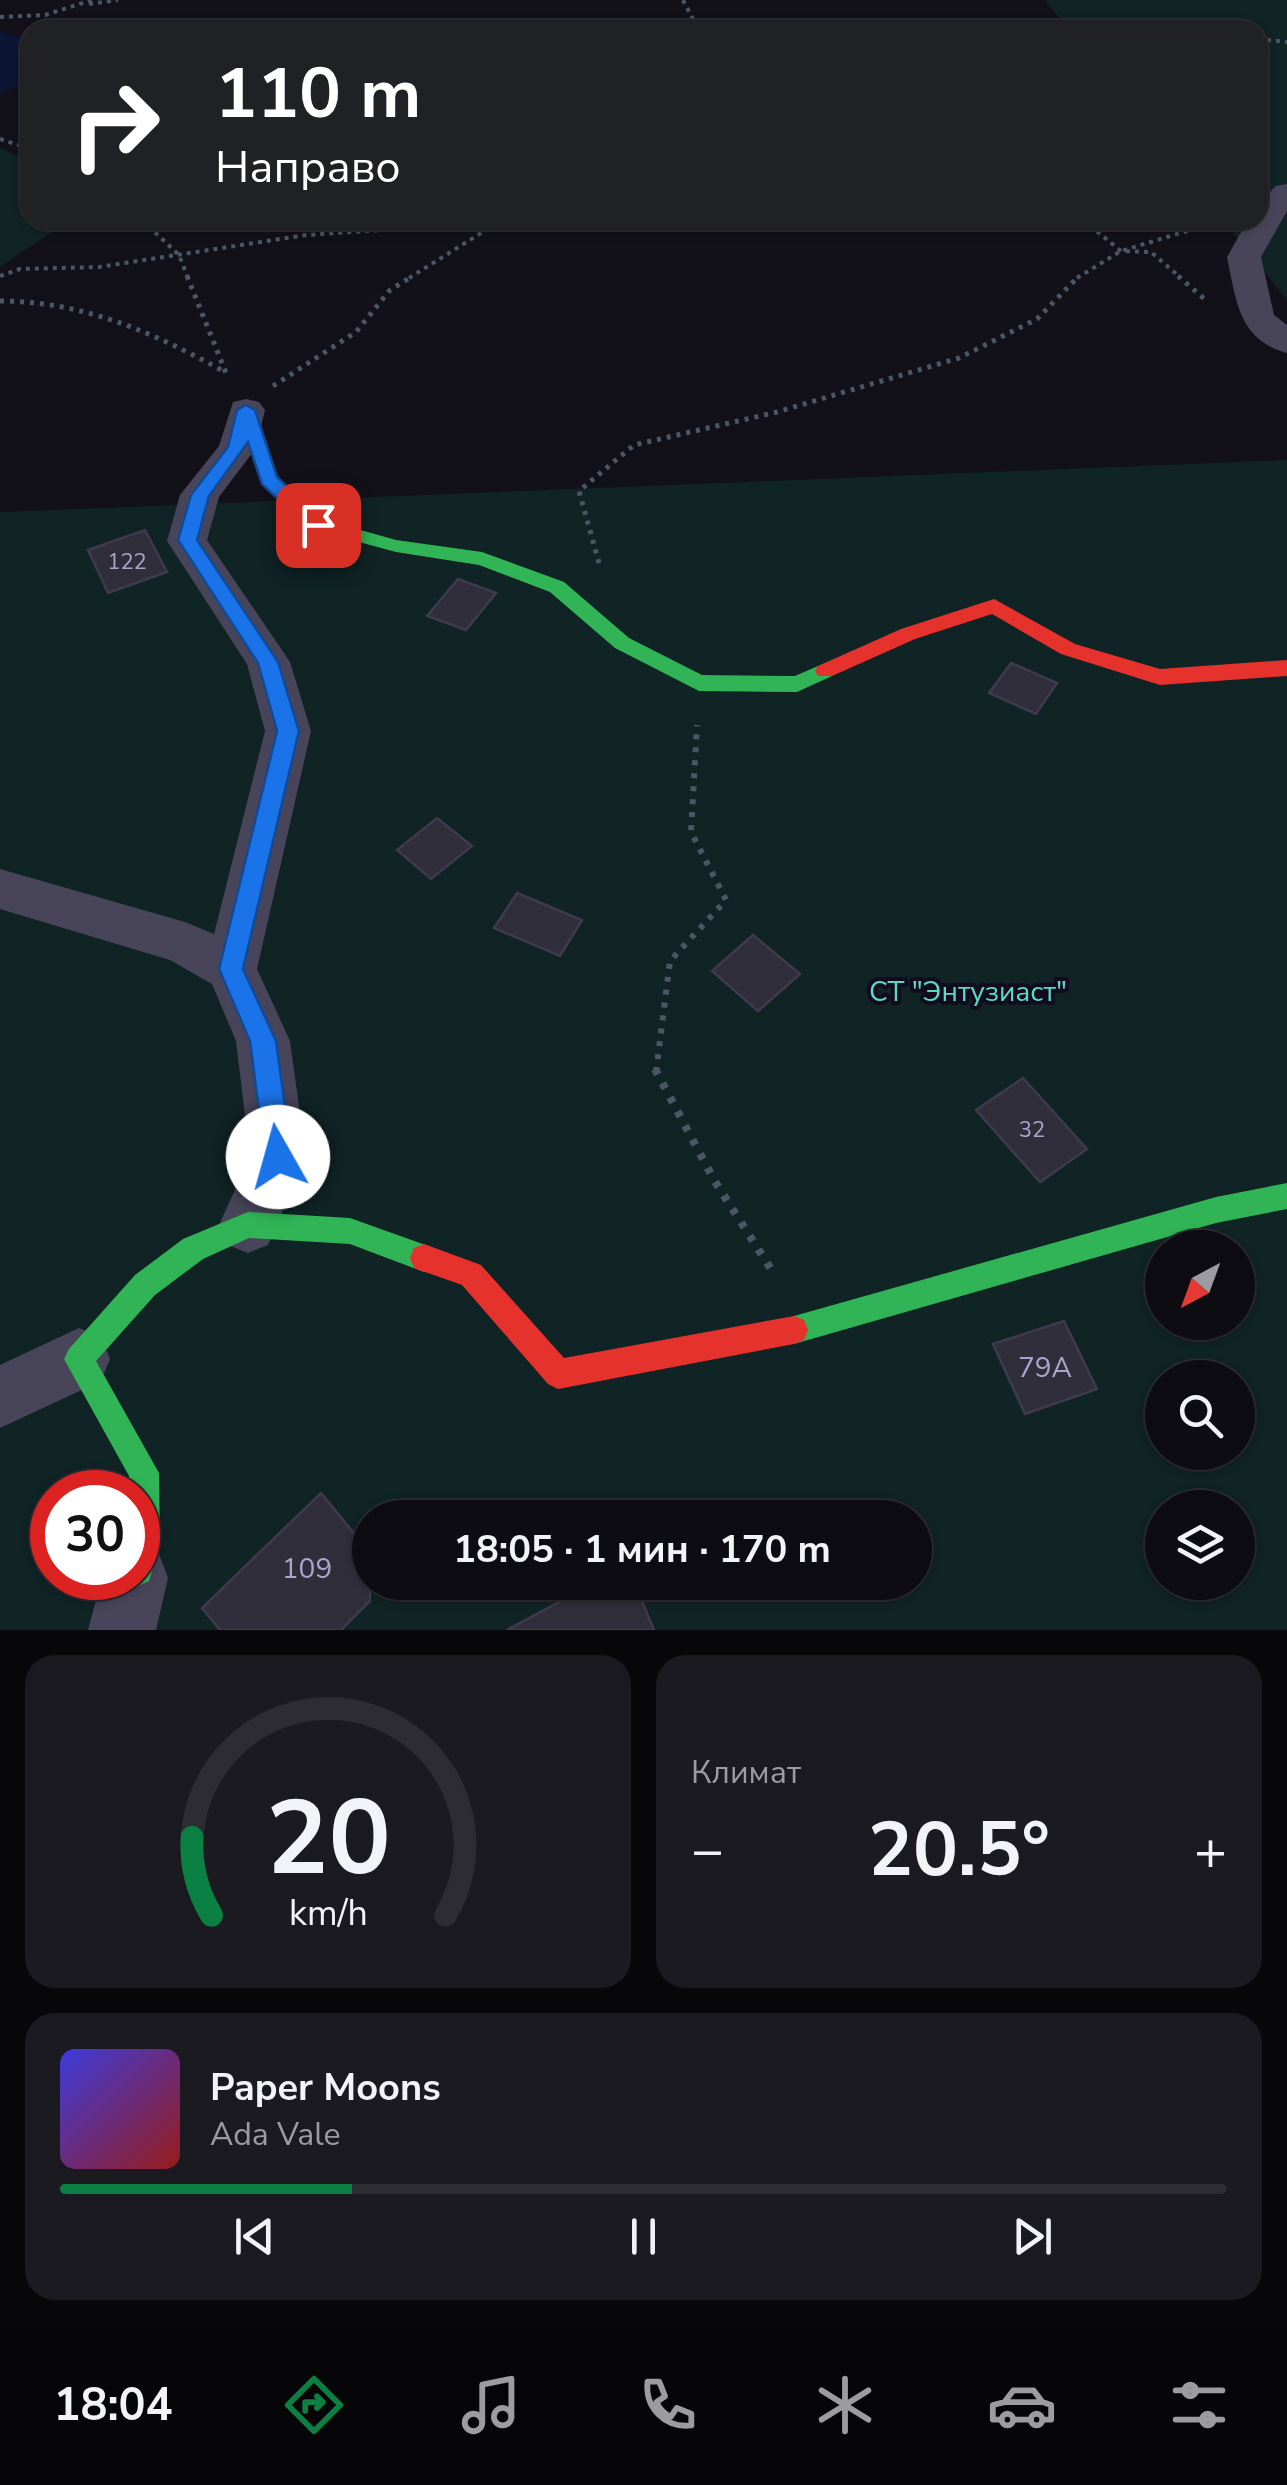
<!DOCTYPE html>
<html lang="ru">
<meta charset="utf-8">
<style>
:root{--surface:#0e0c13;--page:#1c1a21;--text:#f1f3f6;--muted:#9b9ba0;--line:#2e2c33;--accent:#0b8043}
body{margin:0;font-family:"Nunito Sans",sans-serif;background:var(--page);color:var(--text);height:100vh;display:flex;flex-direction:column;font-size:38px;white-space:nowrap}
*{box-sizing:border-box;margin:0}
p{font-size:32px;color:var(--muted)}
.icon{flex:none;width:55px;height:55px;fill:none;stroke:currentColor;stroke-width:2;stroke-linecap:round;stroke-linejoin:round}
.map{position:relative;height:1630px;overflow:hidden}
.sheet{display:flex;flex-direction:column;gap:25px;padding:25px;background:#08070a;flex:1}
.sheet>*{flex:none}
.hud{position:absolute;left:20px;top:20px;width:1248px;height:210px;border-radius:30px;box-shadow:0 2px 8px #0004,0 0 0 2px var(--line);background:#202124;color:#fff;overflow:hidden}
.needle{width:65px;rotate:221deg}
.tools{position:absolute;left:1145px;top:1230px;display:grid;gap:20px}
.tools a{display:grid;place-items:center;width:110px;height:110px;border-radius:50%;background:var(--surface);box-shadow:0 2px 8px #0004,0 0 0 2px var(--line);font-size:50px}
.speed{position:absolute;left:30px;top:1470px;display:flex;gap:20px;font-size:50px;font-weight:700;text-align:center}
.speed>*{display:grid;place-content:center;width:130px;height:130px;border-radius:50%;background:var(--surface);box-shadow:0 2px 8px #0004,0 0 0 2px var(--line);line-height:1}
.speed .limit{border:15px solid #d22;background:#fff;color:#111}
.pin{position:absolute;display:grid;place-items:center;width:85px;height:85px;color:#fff;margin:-42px;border-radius:20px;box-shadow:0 5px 15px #0006}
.me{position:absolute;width:110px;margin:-55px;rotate:353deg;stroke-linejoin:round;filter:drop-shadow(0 0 8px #0008)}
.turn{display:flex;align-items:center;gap:35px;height:210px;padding:0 30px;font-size:45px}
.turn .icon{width:130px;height:130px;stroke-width:2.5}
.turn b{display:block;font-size:70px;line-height:85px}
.big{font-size:75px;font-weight:700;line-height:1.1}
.sheet .widget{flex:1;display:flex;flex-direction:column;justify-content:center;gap:15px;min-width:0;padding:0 35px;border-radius:30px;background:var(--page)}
.sheet .dial{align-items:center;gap:0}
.dial svg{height:260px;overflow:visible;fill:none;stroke:var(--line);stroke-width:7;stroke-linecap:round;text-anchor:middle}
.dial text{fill:var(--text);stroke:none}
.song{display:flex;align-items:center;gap:30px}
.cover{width:120px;height:120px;border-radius:15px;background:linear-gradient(135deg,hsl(240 70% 55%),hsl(0 70% 35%))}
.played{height:10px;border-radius:5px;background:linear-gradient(90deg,var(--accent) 25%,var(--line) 25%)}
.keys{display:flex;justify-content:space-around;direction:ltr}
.heat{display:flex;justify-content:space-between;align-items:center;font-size:55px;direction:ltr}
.sheet .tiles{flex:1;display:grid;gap:25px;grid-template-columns:1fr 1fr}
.widget:last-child{grid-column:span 2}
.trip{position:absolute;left:352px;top:1500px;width:580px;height:100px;border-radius:50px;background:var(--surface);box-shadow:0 2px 8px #0004,0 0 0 2px var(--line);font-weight:700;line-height:100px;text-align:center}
.tabs{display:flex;height:160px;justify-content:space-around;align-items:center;background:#060508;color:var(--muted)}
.tabs .icon{width:70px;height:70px}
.tabs .selected{color:var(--accent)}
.tabs b{font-size:45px;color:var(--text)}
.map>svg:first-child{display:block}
.green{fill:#102325;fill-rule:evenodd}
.water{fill:#0b1635}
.building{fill:#312e3c;stroke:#3f3a4d;stroke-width:2.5}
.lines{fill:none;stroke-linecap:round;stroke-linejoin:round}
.path-far3{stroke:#4c5765;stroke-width:4;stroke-dasharray:4 5;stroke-linecap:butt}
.path-far2{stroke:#4c5765;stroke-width:5;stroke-dasharray:4 6;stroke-linecap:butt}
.path-far1{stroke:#4c5765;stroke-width:6;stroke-dasharray:5 8;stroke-linecap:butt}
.path{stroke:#4c5765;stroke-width:8;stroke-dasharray:6 10;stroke-linecap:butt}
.street{fill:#48455a;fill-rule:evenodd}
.fast{fill:#30b455;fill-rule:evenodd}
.jam{fill:#e5322d;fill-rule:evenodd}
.route{fill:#1a73e8;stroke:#114b97;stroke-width:2.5}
.labels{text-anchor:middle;stroke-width:8;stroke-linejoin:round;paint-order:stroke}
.number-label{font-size:22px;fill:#aca4cd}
.park-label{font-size:28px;fill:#5ad9c4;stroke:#110c1d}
.near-number-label{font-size:28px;fill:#aca4cd}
</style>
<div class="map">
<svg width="1287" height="1630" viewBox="0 0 1287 1630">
<rect width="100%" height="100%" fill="#121019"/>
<path class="green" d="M1045,0H1287V300L1223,220H1258V30H1069Z
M0,148L30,161V220H70L0,267Z
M1287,460V1630H0V512ZM1162,1248H1238V1322H1162ZM1162,1378H1238V1452H1162ZM52,1492H138V1578H52ZM1162,1508H1238V1582H1162ZM370,1518H915V1582H370Z"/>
<path class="water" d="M0,32L30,38C30,68 30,83 0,94Z"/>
<path class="building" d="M145,530L167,572L108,593L88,550Z
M458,579L496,593L466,630L427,616Z
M1011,663L1057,683L1036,714L989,693Z
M437,818L472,846L431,879L397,850Z
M517,893L582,920L560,956L494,928Z
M753,935L800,974L758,1011L712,971Z
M1023,1078L1087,1149L1040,1182L976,1110Z
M1064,1321L1097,1389L1025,1414L993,1344Z
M321,1493L370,1553V1601L341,1630H220L202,1608Z
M596,1582H634L654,1630H507Z"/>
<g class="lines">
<path class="path-far3" d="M683,0L696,25L704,30
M89,4L118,0
M0,17L45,15L92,0
M1258,39L1287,42
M0,139L30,149
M142,220L179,255L188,278
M1083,220L1121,251L1151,252L1181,278
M0,276L20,269L99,267L306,235L381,230L416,220
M409,278L502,220
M1077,278L1121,251L1220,221"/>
<path class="path-far2" d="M187,276L228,378
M1178,276L1208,302
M0,301C81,301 153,332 223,371
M273,386L356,332L390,290L413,276
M599,563L579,491L634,445L777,412L959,358L1037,319L1079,276"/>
<path class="path-far1" d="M656,1072L670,961L726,900L691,832L697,725"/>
<path class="path" d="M655,1069L714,1180L774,1274"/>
<path class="street" d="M1287,184V211L1261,257L1274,315L1287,325V353C1238,340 1236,299 1227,257L1248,220H1258V204L1276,186Z
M246,399L259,402L265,410L256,448L219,497L207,540L290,662L311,731L257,969L290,1041L306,1157L268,1245L248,1253L228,1245L219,1225L250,1157L236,1041L212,984L170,960L0,909V869L185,922L214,934L265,731L247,664L167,541L180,495L219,446L233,402Z
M79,1328L101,1337L110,1359L101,1381L0,1428V1365Z
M138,1546L159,1554L168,1578L156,1630H88L102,1578H138Z"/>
<path class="fast" d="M246,405L255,410L277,477L325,520L396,540L482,552L564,582L629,638L702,675L795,676L825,663L835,671L832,676L797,692L699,691L615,648L550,592L479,565L396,552L311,529L260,480L237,410Z
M1287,1183V1209L1216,1223L794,1344L784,1340L780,1330L784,1320L794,1316L1216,1197Z
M248,1212L350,1218L434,1248L438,1258L434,1268L424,1272L350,1244L249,1238L203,1259L155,1295L96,1361L159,1473L160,1544L149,1581L138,1586L125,1578H138V1492H129V1476L64,1359L69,1349L135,1275L183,1239Z"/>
<path class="jam" d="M994,599L1075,644L1160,669L1287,660V676L1160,685L1061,654L992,614L915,639L832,676H818L815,671L818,666L901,629Z
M424,1244L481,1265L564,1358L794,1316L804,1320L808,1330L804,1340L794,1344L558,1389L548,1384L462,1285L414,1268L410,1258L414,1248Z"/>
</g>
<path class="route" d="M246,405L255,410L277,477L328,525L318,531L311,530L262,484L248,442L209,496L197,540L278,662L299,731L243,969L276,1041L292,1157L288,1166L278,1170L269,1166L265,1157L250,1041L219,969L277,731L258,663L178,540L191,495L228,447L237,410Z"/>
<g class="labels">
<g class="number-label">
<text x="127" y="569">122</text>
<text x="1032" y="1137">32</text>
</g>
<g class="park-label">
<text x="968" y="1001">СТ "Энтузиаст"</text>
</g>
<g class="near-number-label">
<text x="1045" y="1377">79А</text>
<text x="307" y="1578">109</text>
</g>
</g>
</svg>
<div class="tools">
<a><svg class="needle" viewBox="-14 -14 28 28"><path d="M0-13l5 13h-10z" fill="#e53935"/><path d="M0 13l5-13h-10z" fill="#9b9ba0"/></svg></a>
<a><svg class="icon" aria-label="search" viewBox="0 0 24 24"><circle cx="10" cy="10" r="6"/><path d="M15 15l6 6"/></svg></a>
<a><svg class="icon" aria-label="layers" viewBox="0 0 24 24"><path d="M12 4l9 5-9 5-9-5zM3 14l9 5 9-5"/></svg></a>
</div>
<div class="speed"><div class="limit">30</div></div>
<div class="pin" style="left:318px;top:525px;background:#d93025"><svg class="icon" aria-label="arrive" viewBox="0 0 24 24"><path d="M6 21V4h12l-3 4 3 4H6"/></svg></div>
<svg class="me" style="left:278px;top:1157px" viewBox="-20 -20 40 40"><circle r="19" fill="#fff"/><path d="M0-13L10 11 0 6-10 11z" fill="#1a73e8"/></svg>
<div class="trip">18:05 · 1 мин · 170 m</div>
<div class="hud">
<div class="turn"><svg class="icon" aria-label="right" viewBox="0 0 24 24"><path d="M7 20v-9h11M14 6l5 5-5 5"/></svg><div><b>110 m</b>Направо</div></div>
</div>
</div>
<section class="sheet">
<div class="tiles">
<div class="widget dial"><svg viewBox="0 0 100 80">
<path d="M14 69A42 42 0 1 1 86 69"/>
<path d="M14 69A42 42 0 0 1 8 45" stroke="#0b8043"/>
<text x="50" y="56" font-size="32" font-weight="700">20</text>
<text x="50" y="72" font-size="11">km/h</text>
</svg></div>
<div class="widget"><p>Климат</p>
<div class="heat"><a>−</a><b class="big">20.5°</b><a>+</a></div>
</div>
<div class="widget">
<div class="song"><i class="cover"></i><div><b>Paper Moons</b><p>Ada Vale</p></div></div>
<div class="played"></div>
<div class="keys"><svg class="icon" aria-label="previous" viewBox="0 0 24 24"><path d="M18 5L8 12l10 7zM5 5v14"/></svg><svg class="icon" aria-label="pause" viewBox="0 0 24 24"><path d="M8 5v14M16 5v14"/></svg><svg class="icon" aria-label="next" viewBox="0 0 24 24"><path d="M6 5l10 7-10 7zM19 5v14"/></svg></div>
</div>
</div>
</section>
<nav class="tabs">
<b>18:04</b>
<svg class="icon selected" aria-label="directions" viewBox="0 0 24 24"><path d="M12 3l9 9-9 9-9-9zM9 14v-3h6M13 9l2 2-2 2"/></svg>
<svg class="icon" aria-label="music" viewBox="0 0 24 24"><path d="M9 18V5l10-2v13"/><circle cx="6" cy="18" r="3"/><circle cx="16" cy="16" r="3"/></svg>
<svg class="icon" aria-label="phone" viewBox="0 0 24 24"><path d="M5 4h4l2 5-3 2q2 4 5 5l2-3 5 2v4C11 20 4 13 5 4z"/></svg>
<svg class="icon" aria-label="climate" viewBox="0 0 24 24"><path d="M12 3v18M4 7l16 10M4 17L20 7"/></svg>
<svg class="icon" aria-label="car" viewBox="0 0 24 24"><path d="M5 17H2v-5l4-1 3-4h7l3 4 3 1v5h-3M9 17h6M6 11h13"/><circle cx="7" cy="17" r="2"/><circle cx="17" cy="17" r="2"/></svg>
<svg class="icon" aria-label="filters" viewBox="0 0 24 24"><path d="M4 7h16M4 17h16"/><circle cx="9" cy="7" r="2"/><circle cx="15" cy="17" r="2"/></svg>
</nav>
